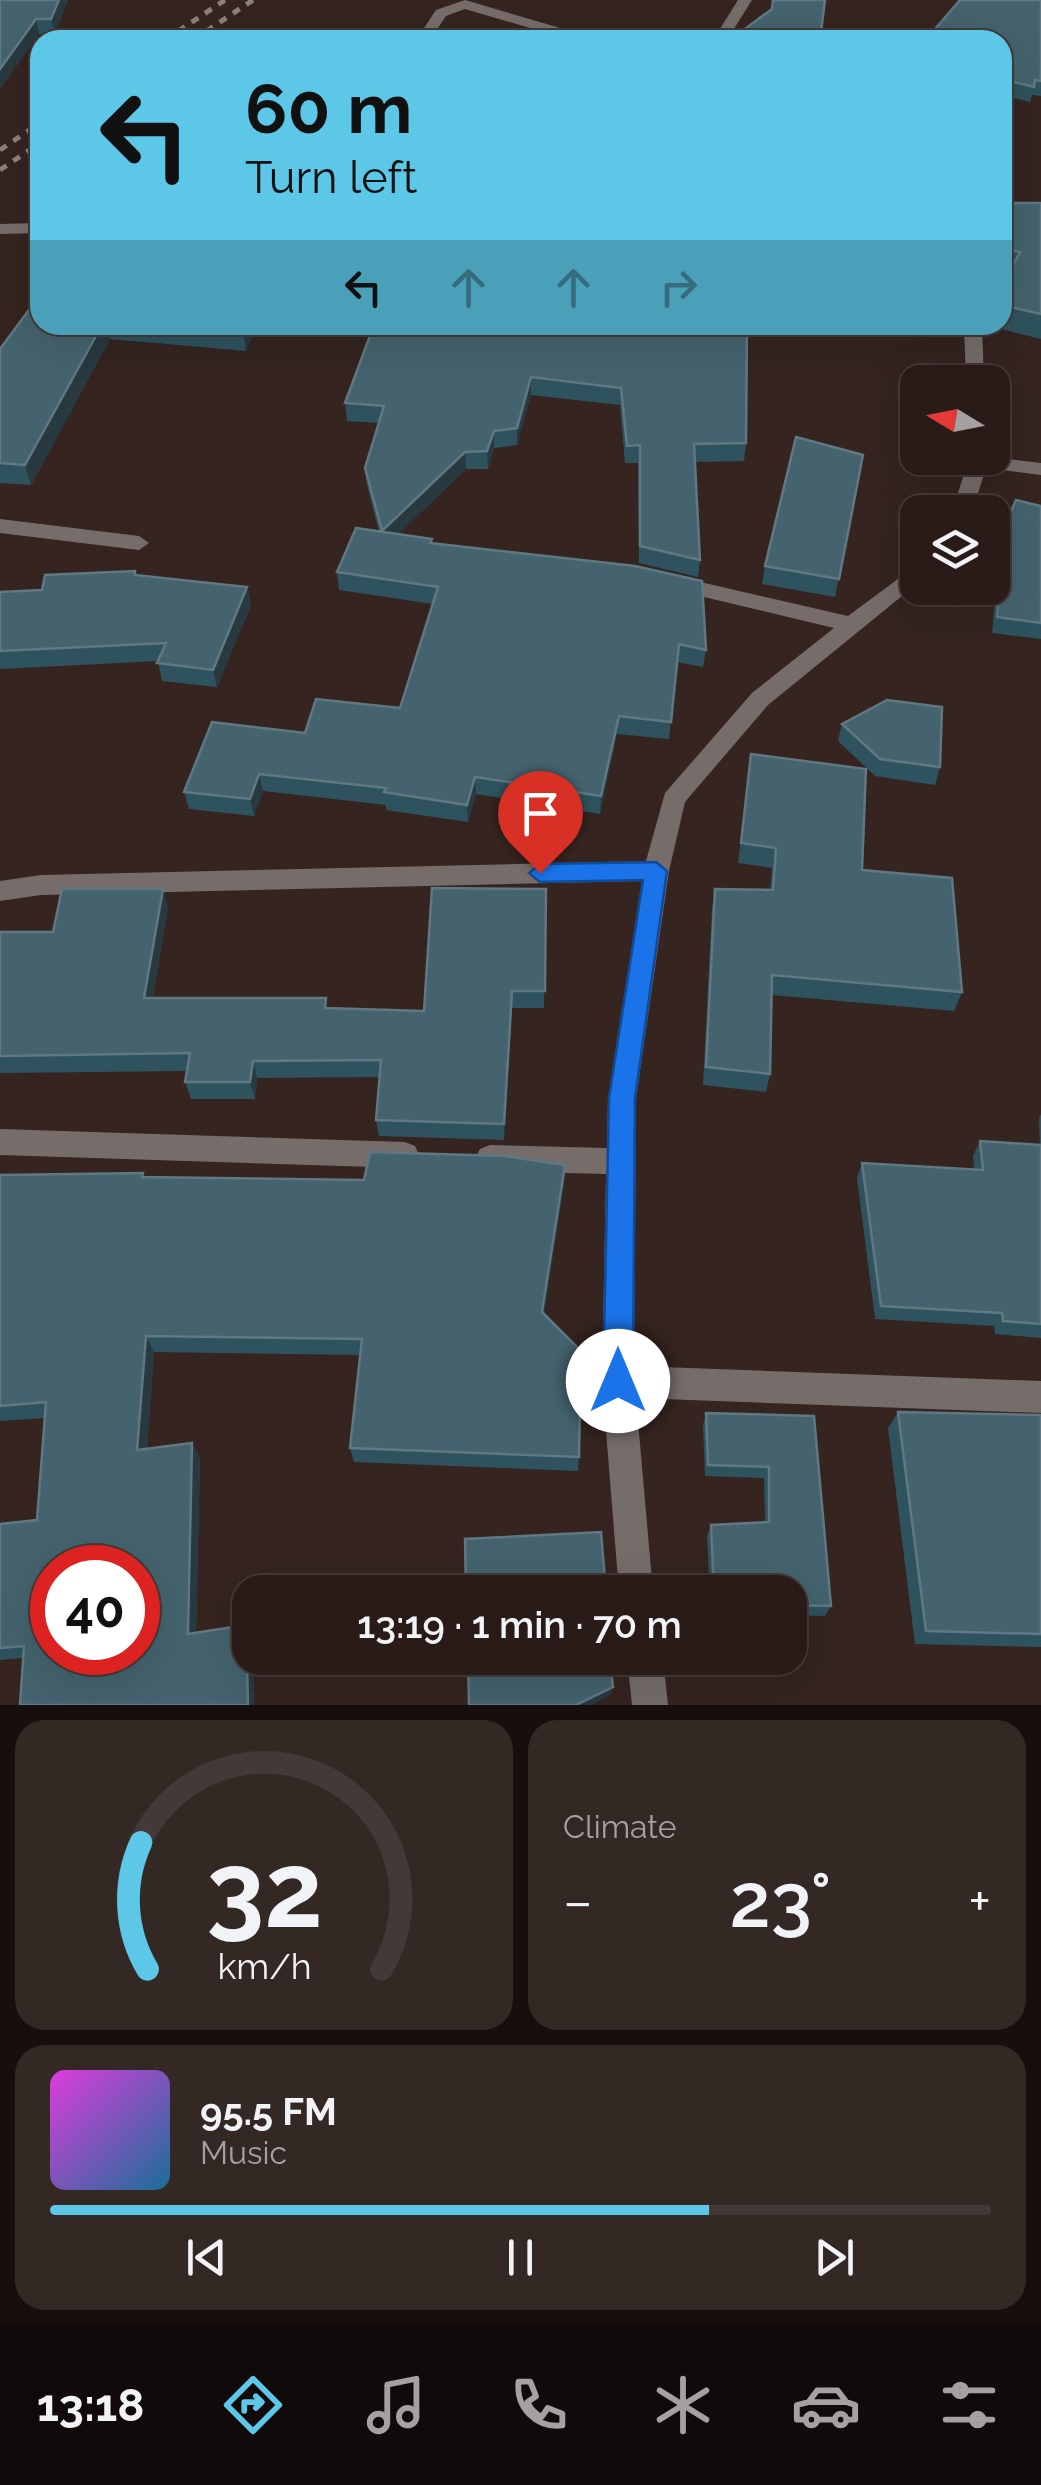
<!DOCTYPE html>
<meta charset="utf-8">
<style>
:root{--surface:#281b18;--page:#342825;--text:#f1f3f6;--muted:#a5a1a2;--line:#443937;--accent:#5dc7e8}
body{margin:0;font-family:Raleway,sans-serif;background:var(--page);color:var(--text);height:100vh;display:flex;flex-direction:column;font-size:38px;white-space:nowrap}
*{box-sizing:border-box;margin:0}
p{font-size:32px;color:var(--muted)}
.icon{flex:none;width:55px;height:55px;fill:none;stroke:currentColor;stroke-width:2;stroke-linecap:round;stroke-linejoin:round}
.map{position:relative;height:1705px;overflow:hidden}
.side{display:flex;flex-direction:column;gap:15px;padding:15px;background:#160f0d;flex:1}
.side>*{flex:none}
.banner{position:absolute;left:30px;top:30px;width:982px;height:305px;border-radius:30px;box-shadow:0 10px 40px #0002,0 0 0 2px var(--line);background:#5dc7e8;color:#111;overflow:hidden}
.needle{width:65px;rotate:280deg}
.fabs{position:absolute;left:900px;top:365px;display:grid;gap:20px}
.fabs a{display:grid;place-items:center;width:110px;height:110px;border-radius:20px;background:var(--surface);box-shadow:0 10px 40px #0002,0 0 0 2px var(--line);font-size:50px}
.speed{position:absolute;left:30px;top:1545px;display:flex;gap:20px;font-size:50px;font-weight:700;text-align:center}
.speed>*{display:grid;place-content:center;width:130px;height:130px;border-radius:50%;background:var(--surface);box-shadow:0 10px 40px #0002,0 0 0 2px var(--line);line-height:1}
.speed .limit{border:15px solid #d22;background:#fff;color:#111}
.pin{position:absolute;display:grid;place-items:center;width:85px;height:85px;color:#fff;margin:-102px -42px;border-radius:50% 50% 50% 0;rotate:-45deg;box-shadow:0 0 10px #0007}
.pin .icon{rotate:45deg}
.me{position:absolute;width:110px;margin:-55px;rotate:0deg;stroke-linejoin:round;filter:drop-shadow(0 0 8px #0008)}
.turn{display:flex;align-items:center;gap:35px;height:210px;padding:0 50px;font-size:45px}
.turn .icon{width:130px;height:130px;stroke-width:2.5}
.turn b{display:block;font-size:70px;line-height:85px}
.lanes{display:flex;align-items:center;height:95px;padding:0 50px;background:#0003;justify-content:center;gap:50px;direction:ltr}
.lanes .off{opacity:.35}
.big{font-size:75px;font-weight:600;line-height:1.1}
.side .tile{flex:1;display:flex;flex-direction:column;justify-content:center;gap:15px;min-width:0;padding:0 35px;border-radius:30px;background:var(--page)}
.side .dial{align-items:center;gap:0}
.dial svg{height:260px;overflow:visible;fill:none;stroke:var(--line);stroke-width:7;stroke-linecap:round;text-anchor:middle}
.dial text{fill:var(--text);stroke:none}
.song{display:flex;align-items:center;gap:30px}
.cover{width:120px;height:120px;border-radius:15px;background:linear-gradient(135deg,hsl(300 70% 55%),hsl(200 70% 35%))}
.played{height:10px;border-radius:5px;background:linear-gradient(90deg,var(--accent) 70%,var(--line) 70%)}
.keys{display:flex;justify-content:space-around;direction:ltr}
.heat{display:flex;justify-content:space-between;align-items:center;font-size:55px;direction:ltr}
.side .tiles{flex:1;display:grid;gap:15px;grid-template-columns:1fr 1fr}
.tile:last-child{grid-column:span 2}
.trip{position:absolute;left:232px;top:1575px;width:575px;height:100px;border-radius:30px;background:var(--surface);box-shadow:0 10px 40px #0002,0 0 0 2px var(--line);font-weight:600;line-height:100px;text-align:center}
.tabs{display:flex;height:160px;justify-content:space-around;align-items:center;background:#100b0a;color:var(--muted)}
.tabs .icon{width:70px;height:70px}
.tabs .on{color:var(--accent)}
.tabs b{font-size:45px;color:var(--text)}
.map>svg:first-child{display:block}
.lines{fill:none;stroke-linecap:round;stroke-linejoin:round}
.minor{fill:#766d6b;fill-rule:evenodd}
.rail{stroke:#8e7f7c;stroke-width:5;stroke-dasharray:8 8;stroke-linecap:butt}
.wall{fill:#2e535e}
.shaded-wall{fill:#28393f}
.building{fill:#44636e;stroke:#607881;stroke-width:2.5;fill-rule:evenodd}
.route{fill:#1a73e8;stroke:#114b97;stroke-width:2.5}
</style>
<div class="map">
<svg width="1041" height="1705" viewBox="0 0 1041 1705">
<rect width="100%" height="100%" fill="#352420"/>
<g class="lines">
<path class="minor" d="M465,0L591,37L593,40H571L465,9L446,16L430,40H416L436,10Z
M738,0H752L727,40H713Z
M40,223V233L0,234V224Z
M964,325H982L984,382H966Z
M992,457L1041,463V475L986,468L972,512H952L969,458Z
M0,519L139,536L149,543L139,550L0,533Z
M918,564V583L768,705L685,802L669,871L636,1099L634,1366L1041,1381V1413L636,1398L653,1592H619L602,1381L606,1174L490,1171L480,1167L475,1158L480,1149L490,1145L607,1148L608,1099L642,881L41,895L0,901V881L41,875L646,861L665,793L752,693L834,628L662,587L659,582L662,577L670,575L848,616Z
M0,1129L405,1142L415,1146L419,1155L415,1164L405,1168L0,1155Z
M627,1658H663L668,1705H632Z"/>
<path class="rail" d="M165,40L225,0
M193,40L253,0
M0,150L40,123
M0,170L40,143"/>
</g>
<path class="wall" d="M0,0H68L55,34H39L0,89Z
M1041,0V96L1032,95L1030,102L1002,95V40H934L936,28Z
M1041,203V339L989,326L1002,325V287L1009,274L1002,272V220Z
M40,325H258L246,351L110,339L31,485L0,483V349Z
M747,325L746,443L744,461L695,462L700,560L698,577L639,563L638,463H625L620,405L531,395L517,445L494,448L488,469H466L398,534L432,539V544L706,650L703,667L677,662L669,739L617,734L600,814L476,794L468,822L386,810V805L263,791L254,816L189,809L184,792L305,733L400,708L433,604L339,590L337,572L379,532L367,485L365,468L379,423L347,421L345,403Z
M863,455L835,597L762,584L765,566Z
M1041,506V639L992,633L1000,541L1005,525Z
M135,571L136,575L247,587L251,605L217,687L162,681L158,661L0,669V592L42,590Z
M842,724L940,767L935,785L875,776L838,741Z
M751,754L862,870L962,992L954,1011L772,995L770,1074L766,1092L703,1085L712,909L715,889L770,890L772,868L738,863Z
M546,889L544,1008H512L504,1140L379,1136L376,1120L380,1077L257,1078L255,1099H191L185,1082L187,1071L0,1073V932H53L168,907L153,998L328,1008L424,1011Z
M1041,1114V1338L995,1334L994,1326L875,1319L857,1178L862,1163L974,1170L973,1156L980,1141L1040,1145L1039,1118Z
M0,1175L564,1183L544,1314L579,1457L578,1471L354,1462L350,1448L361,1355L154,1352L147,1449L200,1458L196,1633L253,1658L254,1705L23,1658L0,1660V1524L37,1520L45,1418L0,1421Z
M898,1412L1041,1415V1647L915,1644L888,1428Z
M706,1413L814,1416L831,1606L825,1616L790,1615V1592H710L707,1536L711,1525L765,1522L764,1478L705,1476L703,1425Z"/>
<path class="shaded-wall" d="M59,0H68L55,34L51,19Z
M36,19L39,34L0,89V69Z
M102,325H106L110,339L31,485L25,465Z
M246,325H258L246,351L243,331Z
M531,377V395L517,445V428Z
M494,431V448L488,469L487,451Z
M465,452L466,469L383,549L382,531Z
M247,587L251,605L217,687L213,670Z
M619,716L617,734L600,814L601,796Z
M259,774L263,791L254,816L250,799Z
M475,777L476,794L468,822L467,805Z
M163,889L168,907L150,1015L144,998Z
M512,991V1008L504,1140V1124Z
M253,1061L257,1078L255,1099L250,1082Z
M565,1165L564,1183L542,1328V1312Z
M146,1336L154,1352L146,1464L137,1450Z
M192,1443L200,1458L196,1645L188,1634Z
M246,1625L250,1632V1658H253L254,1705H248Z
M613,1687L611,1695L590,1705H576Z"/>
<path class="building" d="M0,0H59L51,19H36L0,69Z
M773,0H825L820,40H730L772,9Z
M960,0H1041V81L1035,80L1034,87L1002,79V40H980L982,38L936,28Z
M310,36L332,40H307Z
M1011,203H1041V314L1002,305V287L1020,252L1002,248V220Z
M40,295V325H102L25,465L0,463V349Z
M168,325H246L243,331Z
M374,325H747L746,443L694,444L700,560L640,546V445L627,446L621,388L531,377L517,428L494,431L487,451L465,452L382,531L365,468L384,406L345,403Z
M796,437L863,455L839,579L765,566Z
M1016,500L1041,506V623L997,617L1005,525Z
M356,528L432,539L430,543L635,566L702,581L706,650L679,644L671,722L619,716L601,796L475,777L467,805L384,792L386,788L259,774L250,799L184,792L212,722L305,733L316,699L400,708L438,587L337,572Z
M135,571V575L247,587L213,670L157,663L166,643L0,651V592L42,590L45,575Z
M887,700L942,707L940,767L880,759L842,724Z
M751,754L866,769L862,870L952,878L962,992L772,975L770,1074L706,1067L715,889L773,890L776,848L741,843Z
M432,888L546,889L545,991H512L504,1124L376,1120L381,1060L253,1061L250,1082H185L190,1053L0,1056V932H53L62,889H163L144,998H326L325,1008L424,1011Z
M980,1141L1041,1145V1324L1003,1321L1002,1313L881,1306L862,1163L983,1170Z
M370,1152L505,1156L565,1165L542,1312L581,1351L579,1457L350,1448L362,1339L146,1336L137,1450L192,1443L188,1634L246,1625L248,1705H20L24,1646L0,1648V1524L37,1520L46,1402L0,1406V1175L143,1173L142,1177L364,1180ZM52,1568H138V1652H52Z
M898,1412L1041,1415V1634L926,1631Z
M706,1413L814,1416L831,1606L790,1605V1592H714L711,1525L769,1522V1467L708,1465Z
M601,1532L606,1592H466L465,1539Z
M468,1658H610L613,1687L576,1705H469Z"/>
<path class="route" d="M656,862L667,871L635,1098L633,1381L628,1391L618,1396L608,1391L603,1381L609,1098L643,880L540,882L529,873L540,864Z"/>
</svg>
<div class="fabs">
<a><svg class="needle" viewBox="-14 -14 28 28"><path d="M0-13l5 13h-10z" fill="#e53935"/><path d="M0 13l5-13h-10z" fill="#a5a1a2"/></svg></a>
<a><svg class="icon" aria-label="layers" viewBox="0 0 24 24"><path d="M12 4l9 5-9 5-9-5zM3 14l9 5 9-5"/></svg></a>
</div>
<div class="speed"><div class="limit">40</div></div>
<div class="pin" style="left:540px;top:873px;background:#d93025"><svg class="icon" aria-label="arrive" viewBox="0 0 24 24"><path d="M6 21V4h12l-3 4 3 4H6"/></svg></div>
<svg class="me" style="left:618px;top:1381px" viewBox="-20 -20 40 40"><circle r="19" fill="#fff"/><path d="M0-13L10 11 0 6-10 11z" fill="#1a73e8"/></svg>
<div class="trip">13:19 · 1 min · 70 m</div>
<div class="banner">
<div class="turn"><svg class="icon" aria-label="left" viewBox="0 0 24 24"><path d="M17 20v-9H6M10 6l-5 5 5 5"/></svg><div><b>60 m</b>Turn left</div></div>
<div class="lanes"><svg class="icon" aria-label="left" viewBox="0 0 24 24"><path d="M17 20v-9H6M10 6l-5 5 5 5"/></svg><svg class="icon off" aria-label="ahead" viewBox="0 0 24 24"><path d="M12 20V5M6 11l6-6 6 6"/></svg><svg class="icon off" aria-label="ahead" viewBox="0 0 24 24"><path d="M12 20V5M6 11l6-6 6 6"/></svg><svg class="icon off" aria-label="right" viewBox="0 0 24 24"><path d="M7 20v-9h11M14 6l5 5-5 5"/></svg></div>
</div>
</div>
<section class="side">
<div class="tiles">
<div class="tile dial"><svg viewBox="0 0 100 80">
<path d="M14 69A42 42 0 1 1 86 69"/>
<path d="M14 69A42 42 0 0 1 12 30" stroke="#5dc7e8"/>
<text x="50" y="56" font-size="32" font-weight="700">32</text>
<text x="50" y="72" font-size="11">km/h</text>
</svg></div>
<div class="tile"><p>Climate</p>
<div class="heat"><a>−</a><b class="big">23°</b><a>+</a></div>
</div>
<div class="tile">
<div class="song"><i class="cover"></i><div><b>95.5 FM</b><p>Music</p></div></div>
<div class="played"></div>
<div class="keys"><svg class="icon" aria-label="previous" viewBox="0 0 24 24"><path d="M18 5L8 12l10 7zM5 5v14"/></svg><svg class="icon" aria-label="pause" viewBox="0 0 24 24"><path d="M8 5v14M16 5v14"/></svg><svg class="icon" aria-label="next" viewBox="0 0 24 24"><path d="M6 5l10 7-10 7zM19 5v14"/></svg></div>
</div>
</div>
</section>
<nav class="tabs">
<b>13:18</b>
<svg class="icon on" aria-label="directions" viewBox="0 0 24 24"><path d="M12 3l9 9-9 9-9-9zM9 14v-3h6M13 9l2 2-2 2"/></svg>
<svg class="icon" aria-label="music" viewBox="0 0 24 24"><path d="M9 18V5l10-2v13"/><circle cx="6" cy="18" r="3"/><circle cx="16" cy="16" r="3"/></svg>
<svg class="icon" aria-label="phone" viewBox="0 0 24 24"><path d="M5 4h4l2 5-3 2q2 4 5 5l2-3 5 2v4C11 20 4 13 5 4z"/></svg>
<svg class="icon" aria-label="climate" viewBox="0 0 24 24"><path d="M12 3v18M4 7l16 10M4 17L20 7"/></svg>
<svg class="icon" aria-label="car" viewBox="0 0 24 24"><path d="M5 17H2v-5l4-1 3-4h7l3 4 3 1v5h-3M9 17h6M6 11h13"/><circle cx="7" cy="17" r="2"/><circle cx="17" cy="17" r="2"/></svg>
<svg class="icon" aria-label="filters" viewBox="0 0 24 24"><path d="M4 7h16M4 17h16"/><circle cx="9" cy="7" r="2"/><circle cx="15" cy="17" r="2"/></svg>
</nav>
